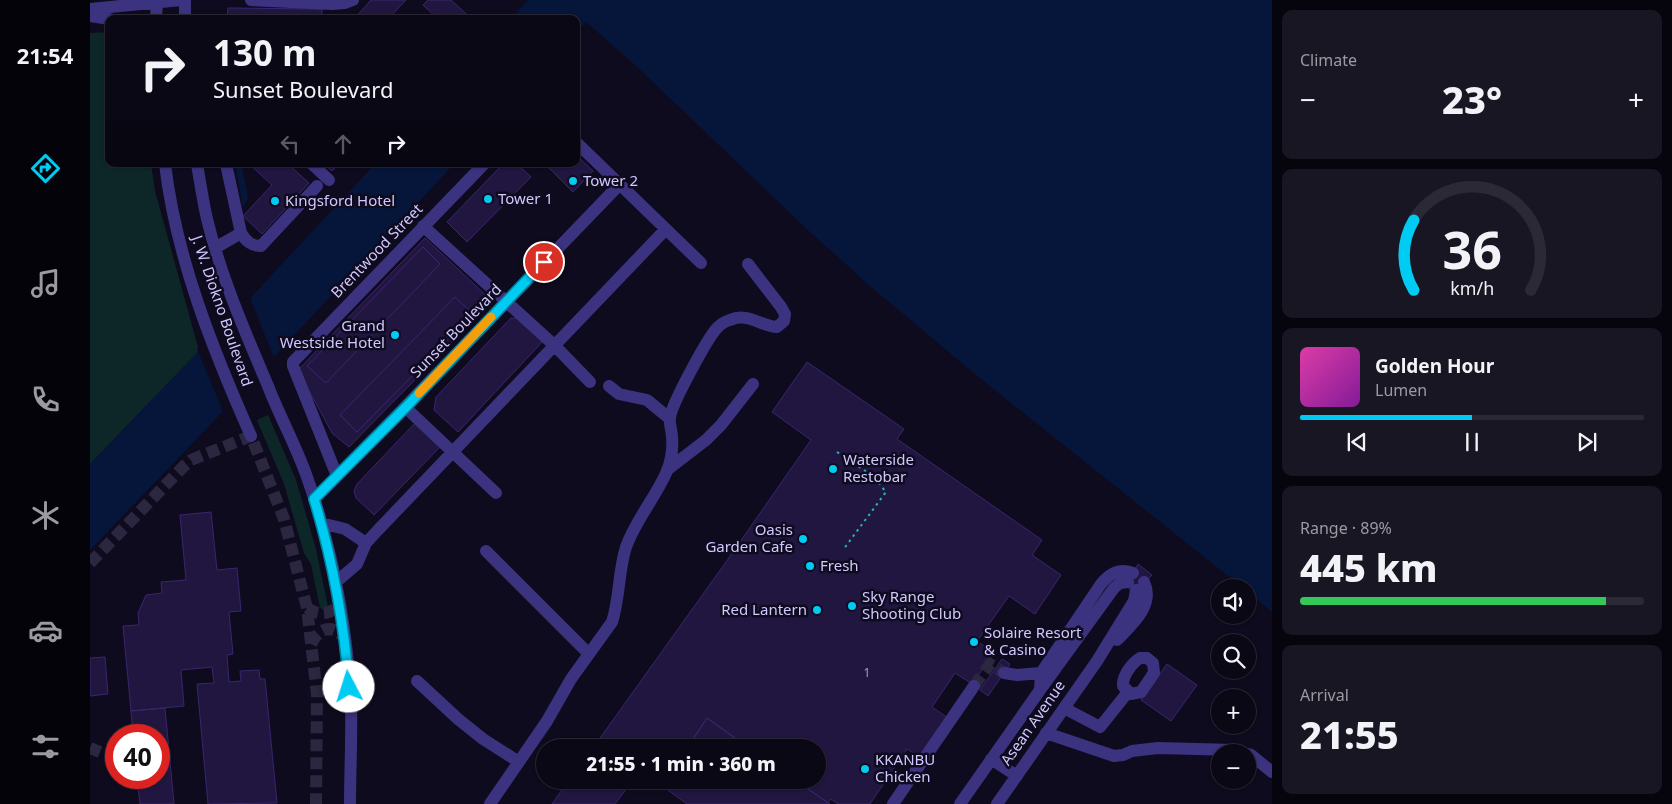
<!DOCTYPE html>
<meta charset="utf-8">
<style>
:root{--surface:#0b0816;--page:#191623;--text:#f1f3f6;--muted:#9a9aa1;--line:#2b2935;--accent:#00cbf3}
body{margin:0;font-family:"Noto Sans",sans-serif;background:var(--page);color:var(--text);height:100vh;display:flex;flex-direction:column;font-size:19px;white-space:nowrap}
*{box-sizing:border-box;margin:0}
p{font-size:16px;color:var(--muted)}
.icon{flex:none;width:28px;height:28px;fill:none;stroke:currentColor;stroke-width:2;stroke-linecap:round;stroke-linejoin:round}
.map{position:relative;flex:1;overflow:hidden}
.panel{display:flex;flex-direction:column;gap:10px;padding:10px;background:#06040c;width:400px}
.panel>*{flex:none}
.top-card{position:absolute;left:15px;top:15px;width:475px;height:152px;border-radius:10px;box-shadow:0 1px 4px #0004,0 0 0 1px var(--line);background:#0b0816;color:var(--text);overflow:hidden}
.tools{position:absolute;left:1121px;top:579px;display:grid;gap:10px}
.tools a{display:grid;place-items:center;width:45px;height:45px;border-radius:50%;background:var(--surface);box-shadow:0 1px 4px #0004,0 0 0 1px var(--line);font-size:25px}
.speed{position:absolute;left:15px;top:724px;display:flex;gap:10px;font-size:25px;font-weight:700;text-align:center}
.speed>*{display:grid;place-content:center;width:65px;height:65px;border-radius:50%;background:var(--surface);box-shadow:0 1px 4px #0004,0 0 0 1px var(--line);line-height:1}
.speed .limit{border:8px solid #d22;background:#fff;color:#111}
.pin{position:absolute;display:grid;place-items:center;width:42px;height:42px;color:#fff;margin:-21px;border:2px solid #fff;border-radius:50%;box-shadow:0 1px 5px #0007}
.me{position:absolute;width:55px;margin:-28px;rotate:355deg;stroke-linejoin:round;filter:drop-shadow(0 0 4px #0008)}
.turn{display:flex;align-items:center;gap:18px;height:105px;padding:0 25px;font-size:22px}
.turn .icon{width:65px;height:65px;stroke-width:2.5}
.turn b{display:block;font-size:35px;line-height:42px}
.lanes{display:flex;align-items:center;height:48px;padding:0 25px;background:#0003;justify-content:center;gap:25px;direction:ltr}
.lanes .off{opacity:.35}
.big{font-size:38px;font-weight:800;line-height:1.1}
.panel .widget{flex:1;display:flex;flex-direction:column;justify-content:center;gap:8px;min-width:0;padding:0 18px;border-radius:10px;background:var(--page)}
.panel .dial{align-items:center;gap:0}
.dial svg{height:130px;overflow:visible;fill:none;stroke:var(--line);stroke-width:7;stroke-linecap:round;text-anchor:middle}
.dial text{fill:var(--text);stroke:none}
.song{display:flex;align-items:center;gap:15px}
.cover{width:60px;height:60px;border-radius:8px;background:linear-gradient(135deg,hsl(320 70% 55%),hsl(290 70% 35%))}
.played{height:5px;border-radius:2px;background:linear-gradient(90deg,var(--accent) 50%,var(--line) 50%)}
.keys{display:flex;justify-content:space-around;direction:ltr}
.heat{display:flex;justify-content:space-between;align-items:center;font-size:28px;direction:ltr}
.charge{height:8px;border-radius:4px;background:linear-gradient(90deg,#34c759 89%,var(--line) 0)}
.trip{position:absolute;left:446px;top:739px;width:290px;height:50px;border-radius:25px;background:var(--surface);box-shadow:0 1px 4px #0004,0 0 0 1px var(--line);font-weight:800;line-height:50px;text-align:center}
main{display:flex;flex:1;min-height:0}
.tabs{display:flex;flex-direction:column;width:90px;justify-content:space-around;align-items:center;background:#040309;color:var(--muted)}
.tabs .icon{width:35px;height:35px}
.tabs .on{color:var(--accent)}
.tabs b{font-size:22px;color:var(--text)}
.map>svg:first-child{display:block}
.green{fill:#0d2728}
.water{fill:#06163b}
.pier{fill:#0f0b1e}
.building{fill:#211640;stroke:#39266d}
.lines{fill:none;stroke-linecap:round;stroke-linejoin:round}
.minor-tunnel{stroke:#2c2740;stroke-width:12;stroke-dasharray:12 6;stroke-linecap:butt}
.path{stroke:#26b4b4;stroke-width:2;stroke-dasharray:2.5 4;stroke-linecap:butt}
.minor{stroke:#3b3380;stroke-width:12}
.route-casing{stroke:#00849e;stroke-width:12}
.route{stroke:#00cbf3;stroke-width:9}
.slow{stroke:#f59e0b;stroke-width:9}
.poi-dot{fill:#00cbf3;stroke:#0f0b1e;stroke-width:2}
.labels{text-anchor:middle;stroke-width:5;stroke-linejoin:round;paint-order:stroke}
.number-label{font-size:12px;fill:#a59ccf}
.poi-label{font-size:15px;fill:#d1c8ff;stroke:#0f0b1e;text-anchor:start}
.street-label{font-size:15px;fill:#d1c8ff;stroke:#0f0b1e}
</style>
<main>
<nav class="tabs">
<b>21:54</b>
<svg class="icon on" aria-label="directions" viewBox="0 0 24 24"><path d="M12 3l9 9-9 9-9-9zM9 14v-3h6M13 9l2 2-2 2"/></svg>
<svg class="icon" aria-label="music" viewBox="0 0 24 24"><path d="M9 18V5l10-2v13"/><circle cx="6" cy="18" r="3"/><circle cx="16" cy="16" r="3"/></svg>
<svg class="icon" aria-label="phone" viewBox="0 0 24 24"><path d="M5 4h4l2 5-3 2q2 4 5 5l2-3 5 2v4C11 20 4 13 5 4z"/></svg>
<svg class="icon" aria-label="climate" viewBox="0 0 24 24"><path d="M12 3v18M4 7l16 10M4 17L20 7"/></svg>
<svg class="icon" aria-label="car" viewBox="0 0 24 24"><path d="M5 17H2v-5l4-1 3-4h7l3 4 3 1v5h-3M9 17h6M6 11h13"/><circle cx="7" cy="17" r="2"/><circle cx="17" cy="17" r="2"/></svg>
<svg class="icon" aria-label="filters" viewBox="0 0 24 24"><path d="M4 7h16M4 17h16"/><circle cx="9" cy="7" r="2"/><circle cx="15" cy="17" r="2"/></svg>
</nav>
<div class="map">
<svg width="1182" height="804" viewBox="0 0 1182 804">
<rect width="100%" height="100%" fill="#0f0b1e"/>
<path class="green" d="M19,32V164H61L65,191L109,351L0,464V33Z
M178,415L206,480L226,549L238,607L234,610L230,608L221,564L214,553L194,484L167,420Z"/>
<path class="water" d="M438,0H1182V612L1158,592V588L1152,587L891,379L780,286L720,232L544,64L496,22L486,32V19H421Z
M145,164L152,166L158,198L153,207Z
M285,164H364L139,405L0,550V464L166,292Z"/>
<path class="pier" d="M159,295L185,360L134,414L107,349Z"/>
<path class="building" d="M281,0H316L298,19H264Z
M338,0H361L382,19H348L333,5Z
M138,8L232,9V19H137Z
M486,155L503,171L483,192L455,164H486Z
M159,164H198L219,183L172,234L153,216L182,185Z
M234,164H249L242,171Z
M413,164H427L441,177L377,242L357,222Z
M335,238L402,301L259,447L242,433L208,370Z
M333,247L350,264L236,383L217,366Z
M365,297L383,314L267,432L250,415Z
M421,318L431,319L455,339L368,432L344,410L346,397Z
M717,362L814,429L807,439L952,540L942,555L971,575L945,614L919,596L887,641L904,653L882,684L865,673L842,707L858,718L831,758L817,749L780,804H748L741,799L738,803L705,780H728V748H659L617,718L597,748H503L636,562L721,440L682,412Z
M326,422L351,446L284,515L266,498L264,491L267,484Z
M121,512L127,570L147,568L151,611L139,612L143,654L137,655L139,682L151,681L150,671L169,670L170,679H175L187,803L118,804L107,684L124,683L122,667L91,670L94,706L41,711L33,626L49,625L48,613L56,595L72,593L71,582L96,580L90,515Z
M1048,564L1062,575L1044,593L1036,586Z
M15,657L18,694L0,696V658Z
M912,659L920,664L898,696L890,690Z
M1077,664L1107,685L1081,721L1051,700Z
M75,708L84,804H50L47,778H69V735H43L41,711Z
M617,718L659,748H597Z
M479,780H543L525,804H462Z
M574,780H705L740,804H597L571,785Z"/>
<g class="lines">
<path class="minor-tunnel" d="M0,563L94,466L101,460L161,436L194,519L217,608L227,694L226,804
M217,608C229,616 240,615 250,604
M221,644C230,626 244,624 256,640
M884,686L900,664L914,673
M0,748L10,752"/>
<path class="path" d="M747,452L784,477L796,492L753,550"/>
<path class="minor" d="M95,0V19
M161,0L242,4L255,3L263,0
M0,9L91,0
M0,16L19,19
M66,19L67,0
M486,142L611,263
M75,164C86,258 123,350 161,436
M107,164C110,182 113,201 117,219C131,277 155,332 178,386C190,417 206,446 217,477C242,548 257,626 261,702C262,736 260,770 260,804
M136,164L151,233C156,241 161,246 171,246L227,186
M222,164L239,180
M333,226L464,345L500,382
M125,248L151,233
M519,386L529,394L557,400L579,418
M315,407L406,493
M577,470L616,440L631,425L663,384
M247,476L203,366V362L394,164
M224,499L315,407L530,184
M231,523L255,529L276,543
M396,551L499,654
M245,583L267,564L276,543L288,530L576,229
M1027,640C1042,625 1065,605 1054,582
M1050,658H1057L1063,663L1064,673L1051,692L1041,694L1033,686C1032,676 1042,663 1050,658Z
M914,673L927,675L951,673
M327,681L368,719L393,739L429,762
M950,690L1024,588L1030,583L1038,582
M974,708L1010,727L1038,692
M956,733L1024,756L1033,755L1042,751L1068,748L1145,750L1153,752
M1158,754L1161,755L1182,772
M901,759L927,776
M400,804L457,721L481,679L522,622C530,598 528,572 536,547C546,519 566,497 577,471C581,461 583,448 582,437C582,431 579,424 580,418C581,405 617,339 627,328C630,325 636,321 640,320C657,312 671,326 687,327L694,321L695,314L691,307L658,264
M803,804L884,686
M870,804L950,690L951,673L1011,584C1020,573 1029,568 1043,573
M907,804L1007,661L1044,601L1046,590"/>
</g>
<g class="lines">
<g class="route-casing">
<path id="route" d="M259,687C254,623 243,561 224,499L316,407L454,262"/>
</g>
<use href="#route" class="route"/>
<path class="slow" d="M329,393L401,317"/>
</g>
<g class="poi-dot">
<circle cx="483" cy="181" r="5"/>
<circle cx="398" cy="199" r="5"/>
<circle cx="185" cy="201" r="5"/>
<circle cx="305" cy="335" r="5"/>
<circle cx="743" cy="469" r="5"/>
<circle cx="713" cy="539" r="5"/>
<circle cx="720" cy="566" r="5"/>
<circle cx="762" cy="606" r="5"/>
<circle cx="727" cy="610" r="5"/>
<circle cx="884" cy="642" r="5"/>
<circle cx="775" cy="769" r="5"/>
</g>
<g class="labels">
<g class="number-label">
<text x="777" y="677">1</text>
</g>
<g class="poi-label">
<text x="493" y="186">Tower 2</text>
<text x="408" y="204">Tower 1</text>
<text x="195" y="206">Kingsford Hotel</text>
<text x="295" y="331" text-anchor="end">Grand<tspan x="295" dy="17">Westside Hotel</tspan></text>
<text x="753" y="465">Waterside<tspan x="753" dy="17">Restobar</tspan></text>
<text x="703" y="535" text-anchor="end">Oasis<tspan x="703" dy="17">Garden Cafe</tspan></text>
<text x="730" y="571">Fresh</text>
<text x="772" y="602">Sky Range<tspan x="772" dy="17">Shooting Club</tspan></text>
<text x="717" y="615" text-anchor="end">Red Lantern</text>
<text x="894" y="638">Solaire Resort<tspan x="894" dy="17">&amp; Casino</tspan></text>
<text x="785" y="765">KKANBU<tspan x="785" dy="17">Chicken</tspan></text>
</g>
<g class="street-label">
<text transform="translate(287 251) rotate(-46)" y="5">Brentwood Street</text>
<text transform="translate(132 311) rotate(71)" y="5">J. W. Diokno Boulevard</text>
<text transform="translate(366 331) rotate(-46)" y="5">Sunset Boulevard</text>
<text transform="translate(943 723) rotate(-55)" y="5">Asean Avenue</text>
</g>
</g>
</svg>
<div class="tools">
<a><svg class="icon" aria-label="sound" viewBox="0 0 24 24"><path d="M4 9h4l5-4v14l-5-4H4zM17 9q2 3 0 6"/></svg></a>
<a><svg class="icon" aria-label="search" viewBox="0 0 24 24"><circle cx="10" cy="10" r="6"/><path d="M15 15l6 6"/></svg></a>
<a>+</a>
<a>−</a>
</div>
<div class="speed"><div class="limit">40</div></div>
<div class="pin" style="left:454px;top:262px;background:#d93025"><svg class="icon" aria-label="arrive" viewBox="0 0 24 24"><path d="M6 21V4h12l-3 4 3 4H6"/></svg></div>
<svg class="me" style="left:259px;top:687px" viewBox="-20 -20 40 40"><circle r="19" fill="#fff"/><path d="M0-13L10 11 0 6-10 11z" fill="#00cbf3"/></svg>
<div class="trip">21:55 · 1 min · 360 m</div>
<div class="top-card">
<div class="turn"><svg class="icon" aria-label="right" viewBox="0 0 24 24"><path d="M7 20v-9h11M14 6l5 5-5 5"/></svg><div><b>130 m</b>Sunset Boulevard</div></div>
<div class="lanes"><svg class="icon off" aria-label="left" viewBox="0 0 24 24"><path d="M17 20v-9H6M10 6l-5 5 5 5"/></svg><svg class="icon off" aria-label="ahead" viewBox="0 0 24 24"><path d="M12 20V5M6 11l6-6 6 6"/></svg><svg class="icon" aria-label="right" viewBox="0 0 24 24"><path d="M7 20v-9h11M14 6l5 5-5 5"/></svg></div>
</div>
</div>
<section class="panel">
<div class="widget"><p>Climate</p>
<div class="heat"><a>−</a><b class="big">23°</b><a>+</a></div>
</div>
<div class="widget dial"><svg viewBox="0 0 100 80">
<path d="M14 69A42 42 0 1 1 86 69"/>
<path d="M14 69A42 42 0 0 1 14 26" stroke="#00cbf3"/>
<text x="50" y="56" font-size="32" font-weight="700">36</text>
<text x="50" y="72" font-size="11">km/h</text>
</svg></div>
<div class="widget">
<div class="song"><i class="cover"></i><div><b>Golden Hour</b><p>Lumen</p></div></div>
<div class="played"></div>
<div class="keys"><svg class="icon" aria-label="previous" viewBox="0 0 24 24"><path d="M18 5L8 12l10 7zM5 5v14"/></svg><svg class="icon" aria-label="pause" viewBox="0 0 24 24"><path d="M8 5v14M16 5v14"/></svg><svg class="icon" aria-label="next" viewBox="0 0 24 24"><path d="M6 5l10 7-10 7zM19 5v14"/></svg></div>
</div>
<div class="widget"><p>Range · 89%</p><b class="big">445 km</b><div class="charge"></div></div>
<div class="widget"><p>Arrival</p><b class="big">21:55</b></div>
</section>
</main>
